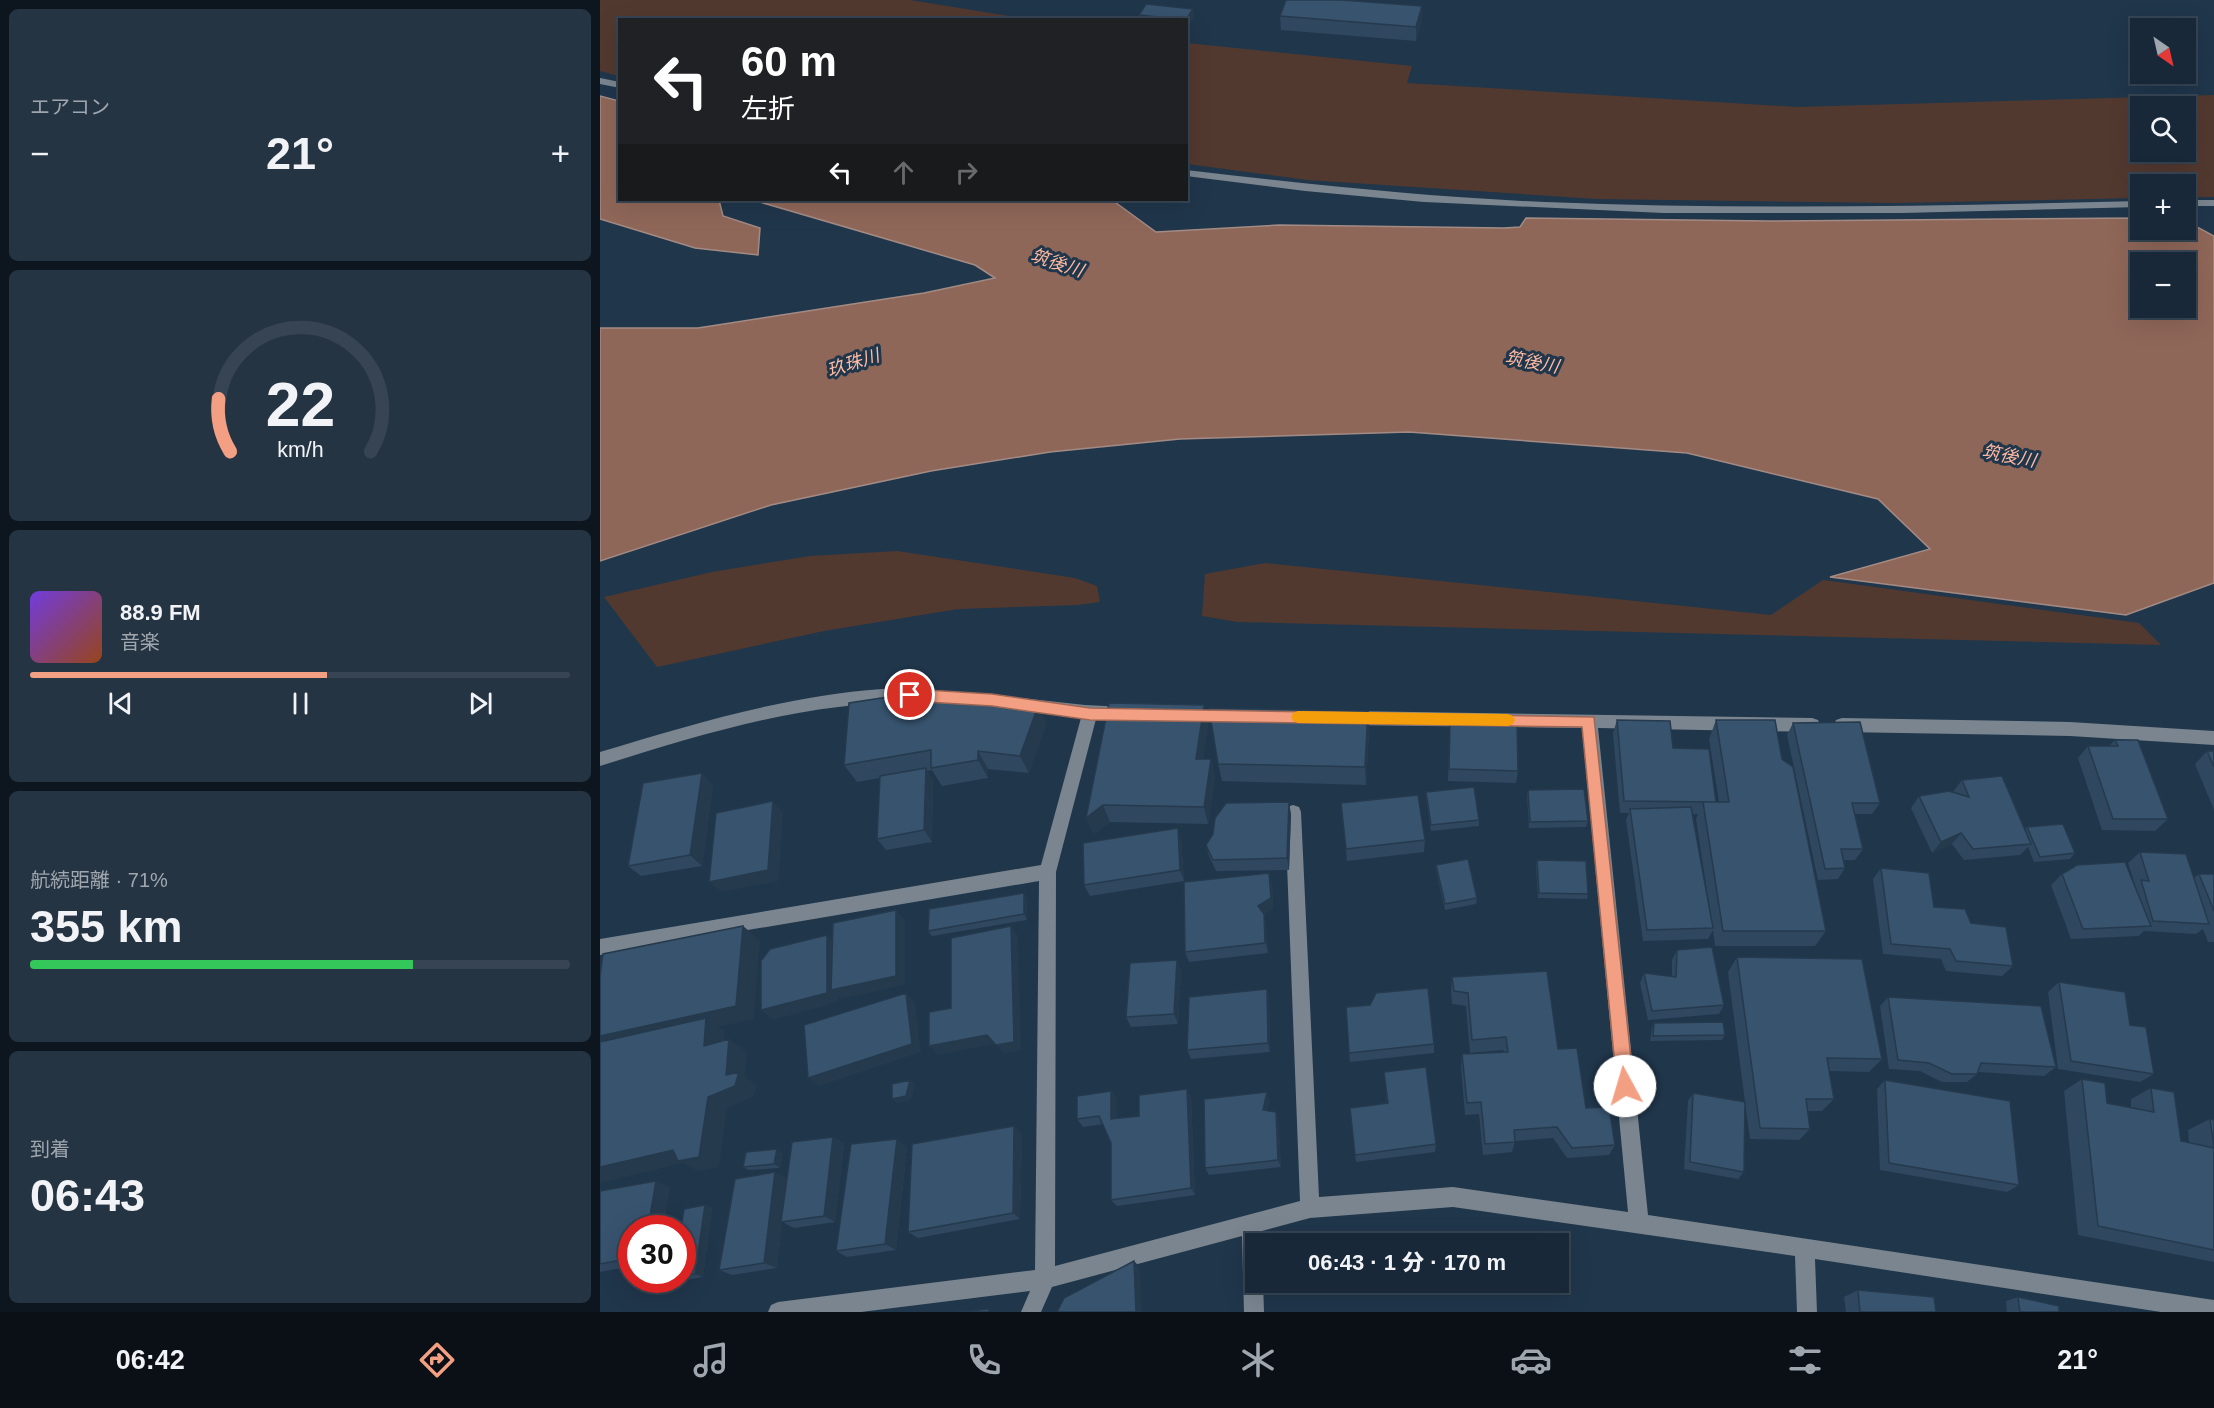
<!DOCTYPE html>
<html lang="ja">
<meta charset="utf-8">
<style>
:root{--surface:#182838;--page:#253443;--text:#f1f3f6;--muted:#9fa6ae;--line:#364453;--accent:#f39f83}
body{margin:0;font-family:Arial,"Noto Sans JP",sans-serif;background:var(--page);color:var(--text);height:100vh;display:flex;flex-direction:column;font-size:22px;white-space:nowrap}
*{box-sizing:border-box;margin:0}
p{font-size:20px;color:var(--muted)}
.icon{flex:none;width:33px;height:33px;fill:none;stroke:currentColor;stroke-width:2;stroke-linecap:round;stroke-linejoin:round}
.map{position:relative;flex:1;overflow:hidden}
.side{display:flex;flex-direction:column;gap:9px;padding:9px;background:#0d161f;width:600px}
.side>*{flex:none}
.hud{position:absolute;left:18px;top:18px;width:570px;height:183px;border-radius:0px;box-shadow:0 6px 24px #0002,0 0 0 2px var(--line);background:#202124;color:#fff;overflow:hidden}
.needle{width:39px;rotate:146deg}
.controls{position:absolute;left:1530px;top:18px;display:grid;gap:12px}
.controls a{display:grid;place-items:center;width:66px;height:66px;border-radius:0px;background:var(--surface);box-shadow:0 6px 24px #0002,0 0 0 2px var(--line);font-size:30px}
.speed{position:absolute;left:18px;top:1215px;display:flex;gap:12px;font-size:30px;font-weight:700;text-align:center}
.speed>*{display:grid;place-content:center;width:78px;height:78px;border-radius:50%;background:var(--surface);box-shadow:0 6px 24px #0002,0 0 0 2px var(--line);line-height:1}
.speed .limit{border:9px solid #d22;background:#fff;color:#111}
.pin{position:absolute;display:grid;place-items:center;width:51px;height:51px;color:#fff;margin:-26px;border:3px solid #fff;border-radius:50%;box-shadow:0 2px 6px #0007}
.me{position:absolute;width:66px;margin:-33px;rotate:354deg;stroke-linejoin:round;filter:drop-shadow(0 0 4px #0008)}
.turn{display:flex;align-items:center;gap:21px;height:126px;padding:0 24px;font-size:27px}
.turn .icon{width:78px;height:78px;stroke-width:2.5}
.turn b{display:block;font-size:42px;line-height:51px}
.lanes{display:flex;align-items:center;height:57px;padding:0 24px;background:#0003;justify-content:center;gap:30px;direction:ltr}
.lanes .off{opacity:.35}
.big{font-size:45px;font-weight:800;line-height:1.1}
.side .widget{flex:1;display:flex;flex-direction:column;justify-content:center;gap:9px;min-width:0;padding:0 21px;border-radius:9px;background:var(--page)}
.side .dial{align-items:center;gap:0}
.dial svg{height:156px;overflow:visible;fill:none;stroke:var(--line);stroke-width:7;stroke-linecap:round;text-anchor:middle}
.dial text{fill:var(--text);stroke:none}
.song{display:flex;align-items:center;gap:18px}
.cover{width:72px;height:72px;border-radius:9px;background:linear-gradient(135deg,hsl(260 70% 55%),hsl(20 70% 35%))}
.played{height:6px;border-radius:3px;background:linear-gradient(90deg,var(--accent) 55%,var(--line) 55%)}
.keys{display:flex;justify-content:space-around;direction:ltr}
.heat{display:flex;justify-content:space-between;align-items:center;font-size:33px;direction:ltr}
.charge{height:9px;border-radius:4px;background:linear-gradient(90deg,#34c759 71%,var(--line) 0)}
.trip{position:absolute;left:645px;top:1233px;width:324px;height:60px;border-radius:0px;background:var(--surface);box-shadow:0 6px 24px #0002,0 0 0 2px var(--line);font-weight:800;line-height:60px;text-align:center}
.tabs{display:flex;height:96px;justify-content:space-around;align-items:center;background:#0a1016;color:var(--muted)}
.tabs .icon{width:42px;height:42px}
.tabs .selected{color:var(--accent)}
.tabs b{font-size:27px;color:var(--text)}
main{display:flex;flex:1;min-height:0}
.map>svg:first-child{display:block}
.green{fill:#523930;fill-rule:evenodd}
.water{fill:#8f6759;stroke:#a38b85;stroke-width:1.5;fill-rule:evenodd}
.lines{fill:none;stroke-linecap:round;stroke-linejoin:round}
.minor{fill:#7a858f;fill-rule:evenodd}
.wall{fill:#2f475f;fill-rule:evenodd}
.shaded-wall{fill:#263a4d}
.building{fill:#37536e;stroke:#263a4d;stroke-width:1.5}
.route{fill:#f39f83;stroke:#9e6755;stroke-width:1.5}
.slow{fill:#f59e0b}
.labels{text-anchor:middle;stroke-width:6;stroke-linejoin:round;paint-order:stroke}
.water-label{font-size:18px;font-style:italic;fill:#febaa2;stroke:#20364b}
</style>
<main>
<section class="side">
<div class="widget"><p>エアコン</p>
<div class="heat"><a>−</a><b class="big">21°</b><a>+</a></div>
</div>
<div class="widget dial"><svg viewBox="0 0 100 80">
<path d="M14 69A42 42 0 1 1 86 69"/>
<path d="M14 69A42 42 0 0 1 8 42" stroke="#f39f83"/>
<text x="50" y="56" font-size="32" font-weight="700">22</text>
<text x="50" y="72" font-size="11">km/h</text>
</svg></div>
<div class="widget">
<div class="song"><i class="cover"></i><div><b>88.9 FM</b><p>音楽</p></div></div>
<div class="played"></div>
<div class="keys"><svg class="icon" aria-label="previous" viewBox="0 0 24 24"><path d="M18 5L8 12l10 7zM5 5v14"/></svg><svg class="icon" aria-label="pause" viewBox="0 0 24 24"><path d="M8 5v14M16 5v14"/></svg><svg class="icon" aria-label="next" viewBox="0 0 24 24"><path d="M6 5l10 7-10 7zM19 5v14"/></svg></div>
</div>
<div class="widget"><p>航続距離 · 71%</p><b class="big">355 km</b><div class="charge"></div></div>
<div class="widget"><p>到着</p><b class="big">06:43</b></div>
</section>
<div class="map">
<svg width="1614" height="1312" viewBox="0 0 1614 1312">
<rect width="100%" height="100%" fill="#20364b"/>
<path class="green" d="M0,0H310L427,19L20,20L19,76L0,71Z
M587,43L812,66L807,83L1197,107L1614,95V197H1586V184H1540V198L1295,203L997,199L707,180L587,164ZM1540,106H1586V152H1540Z
M297,551L475,578L497,586L500,602L478,605L358,609L224,631L57,667L4,597L112,572L210,556Z
M665,563L1171,615L1223,580L1539,623L1561,645L638,622L602,616L605,574Z"/>
<path class="water" d="M0,96L19,101L20,200H119L123,216L160,228L158,255L95,248L0,219Z
M153,200H512L556,232L679,225L904,228L920,227L926,218L1168,221L1540,218V230H1586V221L1614,236V583L1526,615L1230,577L1330,549L1278,499L1087,453L809,432L580,439L450,452L331,471L171,505L0,561V328H98L324,293L395,278L375,265ZM1540,262H1586V308H1540Z"/>
<g class="lines">
<path class="minor" d="M0,78L20,82V88L0,84Z
M586,170C706,184 825,197 945,202C1143,210 1342,206 1540,201V207L1302,213H1063L824,202L705,191L586,176Z
M1586,200H1614V206H1586Z
M282,689L323,690L328,691L331,696L328,701L323,702C208,701 109,732 0,766V752C93,724 185,696 282,689Z
M364,692L485,705L525,707L530,709L533,714L530,719L525,721L496,719L456,872L455,1266L700,1201L685,812L687,807L693,805L699,807L701,812L719,1197L853,1187L1028,1212L982,728L750,725L745,723L742,718L745,713L750,711L1212,718L1218,720L1220,725L1218,730L1212,732L998,728L1048,1215L1614,1300V1312H1561L1215,1259L1217,1312H1197L1195,1256L853,1207L710,1218L662,1231V1244H656V1282H663L664,1312H644L642,1236L452,1287L441,1312H421L430,1291L261,1312H168L171,1305L178,1302L435,1270L439,881L0,955V939L441,865L481,718L364,704L359,703L356,698L359,693Z
M1242,718L1470,722L1614,731V745L1470,736L1242,732L1236,730L1234,725L1236,720Z"/>
</g>
<path class="wall" d="M593,9L594,16L587,27L586,20H540L539,15Z
M680,16L822,21L816,41L681,30Z
M604,705L608,724L603,759H611L615,777L608,824L510,822L494,834L486,818Z
M438,706L446,724L429,773L388,769V778L342,786L332,770L327,771L333,780L332,842L286,850L277,839L280,778L257,782L244,765Z
M850,719L918,771L916,783L848,781Z
M1017,720L1073,748L1116,802H1119L1109,739L1116,720L1182,759L1226,931L1215,946H1115L1113,930L1108,939L1043,941L1026,820L1029,813H1020L1013,733ZM1093,814H1098L1096,819L1109,905Z
M1193,723L1280,803L1272,814H1255L1263,849L1255,860H1244L1245,868L1238,879L1218,880L1187,735Z
M769,730L766,785L622,781L618,764Z
M1515,740L1568,819L1555,831L1502,830L1478,758L1488,746H1509Z
M1607,751H1614V810L1595,764Z
M1362,780L1425,829L1427,827L1475,853L1470,859L1434,862L1428,847L1420,855L1364,860L1352,844L1332,853L1311,808L1319,796L1353,792Z
M113,785L102,866L41,876L28,866Z
M928,790L988,821L986,827L929,828L927,796Z
M826,792L879,820V826L831,831L826,798Z
M741,803L825,840L824,852L747,861Z
M691,814L689,870L616,871L609,856L606,845Z
M581,839L584,881L490,896L484,885Z
M1540,852L1594,878L1599,874H1614V942H1608L1603,929L1596,934L1544,931L1539,936L1471,939L1451,885L1462,874L1535,885L1528,863Z
M937,860L988,894L987,899L938,898L936,865Z
M836,865L877,898L876,904L845,910L836,870Z
M1281,868L1334,907L1371,923L1413,966L1402,976L1346,971L1341,959L1283,954L1273,879Z
M672,884L673,908L664,914L666,925L668,953L589,962L585,952Z
M427,899V920L332,936L328,931Z
M1077,950L1124,1005L1119,1014L1048,1020L1040,983L1044,973L1072,977V960Z
M1137,957L1282,1059L1269,1072L1229,1071L1234,1099L1222,1111H1208L1210,1129L1199,1140L1150,1139L1145,1103L1144,1172L1138,1179L1084,1169L1088,1101L1093,1093L1145,1102L1128,972Z
M581,970L578,1024L531,1027L526,1017Z
M852,977L958,1049L986,1108L1015,1145L1009,1155L967,1158L953,1138L915,1141L912,1152L883,1155L879,1114L865,1115L861,1067L862,1054L904,1052L903,1050L870,1053L866,1006L852,1004L851,991Z
M1459,982L1530,1025L1554,1074L1540,1082L1458,1069L1448,992Z
M667,989L669,999L670,1052L591,1059L587,1050Z
M1288,997L1456,1067L1444,1076L1378,1072L1377,1074L1367,1082H1342L1320,1071L1289,1069L1280,1006Z
M1054,1023L1125,1035L1122,1040L1050,1041L1052,1028Z
M834,1044V1053L750,1062L749,1053Z
M784,1072L836,1144L835,1152L756,1162L750,1108L787,1103Z
M1482,1079L1507,1103L1531,1108V1099L1551,1088L1581,1141L1589,1143L1588,1130L1610,1119L1614,1120V1262L1478,1235L1464,1091Z
M1285,1080L1419,1185L1407,1192L1280,1170L1277,1089Z
M511,1091L517,1099V1119L539,1116L591,1097L595,1195L517,1206L511,1200V1143L503,1124L483,1127L477,1119Z
M670,1100L667,1111L676,1112L678,1120L681,1167L609,1175L605,1168Z
M422,1134L420,1219L318,1238L308,1232Z
M233,1137L244,1144L235,1222L194,1228L182,1222L177,1268L132,1275L119,1270L175,1172L187,1179Z
M307,1146L296,1250L247,1257L236,1251Z
M183,1153L180,1168L149,1170L143,1167Z
M70,1187L32,1228V1266L0,1272V1191Z
M105,1205L112,1208L103,1277L80,1281L76,1280H82V1228Z
M1258,1290L1336,1312H1246L1244,1297Z
M1418,1297L1459,1312H1407L1406,1301Z"/>
<path class="shaded-wall" d="M822,6V21L816,41V27Z
M593,9L594,16L587,27L586,20Z
M604,705L608,724L601,777L596,759Z
M438,706L446,724L429,773L420,756Z
M768,711L769,730L766,785L765,767Z
M378,751L388,769V778L378,760Z
M611,759L615,777L608,824L604,807Z
M326,768L333,780L332,842L324,830Z
M102,773L113,785L102,866L90,855Z
M173,801L183,813L179,881L121,892L109,882Z
M689,802L691,814L689,870L687,858Z
M503,805L510,822L494,834L486,818Z
M578,828L581,839L584,881L580,870Z
M1361,833L1352,844L1332,853L1341,842Z
M669,873L672,884L673,908L664,914L666,925L668,953L658,906Z
M424,893L427,899V920L424,914Z
M296,910L305,920V985L241,999L237,996L238,1002L173,1020L161,1010L227,935L237,945Z
M143,926L160,940L154,1019L118,1027L125,1031L123,1058L0,1052V1036Z
M411,926L418,936L421,1050L404,1054L396,1045Z
M577,960L581,970L578,1024L574,1014Z
M667,989L669,999L670,1052L668,1043Z
M306,993L315,1002L321,1052L219,1086L208,1078Z
M387,1035L395,1044L338,1055L329,1046Z
M129,1039L147,1052L145,1077L157,1085L153,1097L127,1108L119,1167L98,1171L83,1163L0,1183V1167L108,1097L126,1075Z
M310,1080L315,1084L311,1100L297,1103L292,1099Z
M587,1089L591,1097L595,1195L591,1188Z
M511,1091L517,1099V1127L511,1119Z
M667,1092L670,1100L666,1118L663,1110Z
M676,1112L678,1120L681,1167L678,1160Z
M414,1126L422,1134L420,1219L413,1213Z
M233,1137L244,1144L235,1222L224,1216Z
M297,1139L307,1146L296,1250L285,1244Z
M177,1149L183,1153L180,1168L174,1164Z
M175,1172L187,1179L177,1268L164,1263Z
M56,1181L70,1187L64,1228H48Z
M105,1205L112,1208L103,1277L95,1274Z
M534,1261L540,1267L542,1312H536Z"/>
<path class="building" d="M686,0H742L822,6L816,27L680,16Z
M546,4L593,9L586,20L539,15Z
M321,692L438,706L420,756L378,751V760L331,768V750L244,765L249,703Z
M509,703L604,705L596,759H611L604,807L503,805L486,818Z
M609,708L768,711L765,767L618,764Z
M850,719L917,721L918,771L849,769Z
M1017,720L1070,721L1073,748L1109,749L1116,802L1024,801Z
M1116,720H1175L1182,759L1193,767L1226,931H1123L1103,802H1129Z
M1260,722L1280,803H1252L1263,849H1241L1245,868L1225,869L1193,723Z
M1515,740H1538L1568,819H1513L1488,746H1518Z
M1607,751H1614V767Z
M326,768L324,830L277,839L280,776Z
M102,773L90,855L28,866L43,783Z
M1402,776L1431,844L1373,849L1361,833L1341,842L1319,796L1349,791L1369,797L1362,780Z
M874,787L879,820L831,825L826,792Z
M984,789L988,821L930,822L928,790Z
M818,795L825,840L746,849L741,803Z
M173,801L168,870L109,882L116,813Z
M689,802L687,858L613,860L606,845L613,834L615,818L626,803Z
M1091,807L1113,928L1047,930L1030,809Z
M1463,824L1475,853L1440,857L1427,827Z
M578,828L580,870L484,885L483,843Z
M1540,852L1586,854L1609,924L1553,921L1541,880L1549,881Z
M868,859L877,898L845,904L836,865Z
M937,860L986,861L988,894L939,893Z
M1525,862L1551,926L1483,929L1462,874L1477,865Z
M1281,868L1329,873L1334,907L1365,909L1371,923L1406,927L1413,966L1356,961L1350,949L1291,944Z
M669,873L671,898L658,906L664,914L665,943L585,952L584,882Z
M1599,874H1614V911Z
M424,893V914L328,931L329,909Z
M296,910V976L231,990L233,923Z
M143,926L136,1006L0,1036V977L3,954Z
M411,926L414,1042L396,1045L387,1035L329,1046V1012L351,1008V938Z
M227,935V993L161,1010V961L170,949Z
M1112,947L1124,1005L1052,1011L1044,973L1076,977L1077,950Z
M1137,957L1262,959L1282,1059L1227,1058L1234,1099H1206L1210,1129L1160,1128Z
M577,960L574,1014L526,1017L530,963Z
M947,971L958,1049L977,1048L986,1108L1009,1107L1015,1145L972,1148L957,1127L914,1130L915,1142L885,1144L881,1102L867,1103L862,1054L908,1052L906,1037L872,1040L868,993L854,991L852,977Z
M1459,982L1525,992L1530,1025L1546,1027L1554,1074L1471,1061Z
M828,988L834,1044L749,1053L746,1007L770,1005L776,993Z
M667,989L668,1043L587,1050L589,997Z
M306,993L312,1044L208,1078L204,1025Z
M1288,997L1441,1006L1456,1067L1381,1063L1377,1074H1352L1329,1063L1298,1060Z
M106,1018L104,1046L129,1039L126,1075L139,1072L135,1086L108,1097L99,1157L78,1161L73,1150L0,1167V1042Z
M1123,1022L1125,1035L1053,1036L1054,1023Z
M826,1067L836,1144L755,1155L750,1108L788,1103L784,1072Z
M1482,1079L1505,1083L1507,1103L1554,1112L1551,1088L1574,1092L1581,1141L1614,1148V1250L1498,1226Z
M310,1080L306,1096L292,1099V1084Z
M1285,1080L1410,1101L1419,1185L1289,1163Z
M587,1089L591,1188L511,1200V1143L499,1116L477,1119V1096L511,1091V1119L539,1116V1095Z
M667,1092L663,1110L676,1112L678,1160L605,1168L604,1099Z
M1093,1093L1145,1102L1144,1172L1090,1162Z
M1610,1119L1614,1120V1147Z
M414,1126L413,1213L308,1232L312,1144Z
M233,1137L224,1216L181,1222L192,1142Z
M297,1139L285,1244L236,1251L251,1144Z
M177,1149L174,1164L143,1167L146,1152Z
M175,1172L164,1263L119,1270L135,1179Z
M56,1181L48,1228H32V1258L0,1264V1191Z
M105,1205L95,1274L82,1277V1228H81L84,1209Z
M534,1261L536,1312H457L464,1298Z
M1258,1290L1334,1297L1336,1312H1260Z
M1418,1297L1459,1306V1312H1420Z
M390,1309L388,1312H356Z"/>
<path class="route" d="M310,689L392,694L490,708L994,717L1034,1086L1031,1092L1025,1095L1019,1092L1017,1086L982,727L490,720L392,706L310,701L305,699L303,695L305,691Z"/>
<path class="slow" d="M698,711L908,714L913,716L915,720L913,724L908,726L698,723L693,721L691,717L693,713Z"/>
<g class="labels">
<g class="water-label">
<text transform="translate(457 263) rotate(18)" y="6">筑後川</text>
<text transform="translate(932 362) rotate(11)" y="6">筑後川</text>
<text transform="translate(253 363) rotate(-18)" y="6">玖珠川</text>
<text transform="translate(1409 456) rotate(11)" y="6">筑後川</text>
</g>
</g>
</svg>
<div class="controls">
<a><svg class="needle" viewBox="-14 -14 28 28"><path d="M0-13l5 13h-10z" fill="#e53935"/><path d="M0 13l5-13h-10z" fill="#9fa6ae"/></svg></a>
<a><svg class="icon" aria-label="search" viewBox="0 0 24 24"><circle cx="10" cy="10" r="6"/><path d="M15 15l6 6"/></svg></a>
<a>+</a>
<a>−</a>
</div>
<div class="speed"><div class="limit">30</div></div>
<div class="pin" style="left:310px;top:695px;background:#d93025"><svg class="icon" aria-label="arrive" viewBox="0 0 24 24"><path d="M6 21V4h12l-3 4 3 4H6"/></svg></div>
<svg class="me" style="left:1025px;top:1086px" viewBox="-20 -20 40 40"><circle r="19" fill="#fff"/><path d="M0-13L10 11 0 6-10 11z" fill="#f39f83"/></svg>
<div class="trip">06:43 · 1 分 · 170 m</div>
<div class="hud">
<div class="turn"><svg class="icon" aria-label="left" viewBox="0 0 24 24"><path d="M17 20v-9H6M10 6l-5 5 5 5"/></svg><div><b>60 m</b>左折</div></div>
<div class="lanes"><svg class="icon" aria-label="left" viewBox="0 0 24 24"><path d="M17 20v-9H6M10 6l-5 5 5 5"/></svg><svg class="icon off" aria-label="ahead" viewBox="0 0 24 24"><path d="M12 20V5M6 11l6-6 6 6"/></svg><svg class="icon off" aria-label="right" viewBox="0 0 24 24"><path d="M7 20v-9h11M14 6l5 5-5 5"/></svg></div>
</div>
</div>
</main>
<nav class="tabs">
<b>06:42</b>
<svg class="icon selected" aria-label="directions" viewBox="0 0 24 24"><path d="M12 3l9 9-9 9-9-9zM9 14v-3h6M13 9l2 2-2 2"/></svg>
<svg class="icon" aria-label="music" viewBox="0 0 24 24"><path d="M9 18V5l10-2v13"/><circle cx="6" cy="18" r="3"/><circle cx="16" cy="16" r="3"/></svg>
<svg class="icon" aria-label="phone" viewBox="0 0 24 24"><path d="M5 4h4l2 5-3 2q2 4 5 5l2-3 5 2v4C11 20 4 13 5 4z"/></svg>
<svg class="icon" aria-label="climate" viewBox="0 0 24 24"><path d="M12 3v18M4 7l16 10M4 17L20 7"/></svg>
<svg class="icon" aria-label="car" viewBox="0 0 24 24"><path d="M5 17H2v-5l4-1 3-4h7l3 4 3 1v5h-3M9 17h6M6 11h13"/><circle cx="7" cy="17" r="2"/><circle cx="17" cy="17" r="2"/></svg>
<svg class="icon" aria-label="filters" viewBox="0 0 24 24"><path d="M4 7h16M4 17h16"/><circle cx="9" cy="7" r="2"/><circle cx="15" cy="17" r="2"/></svg>
<b>21°</b>
</nav>
